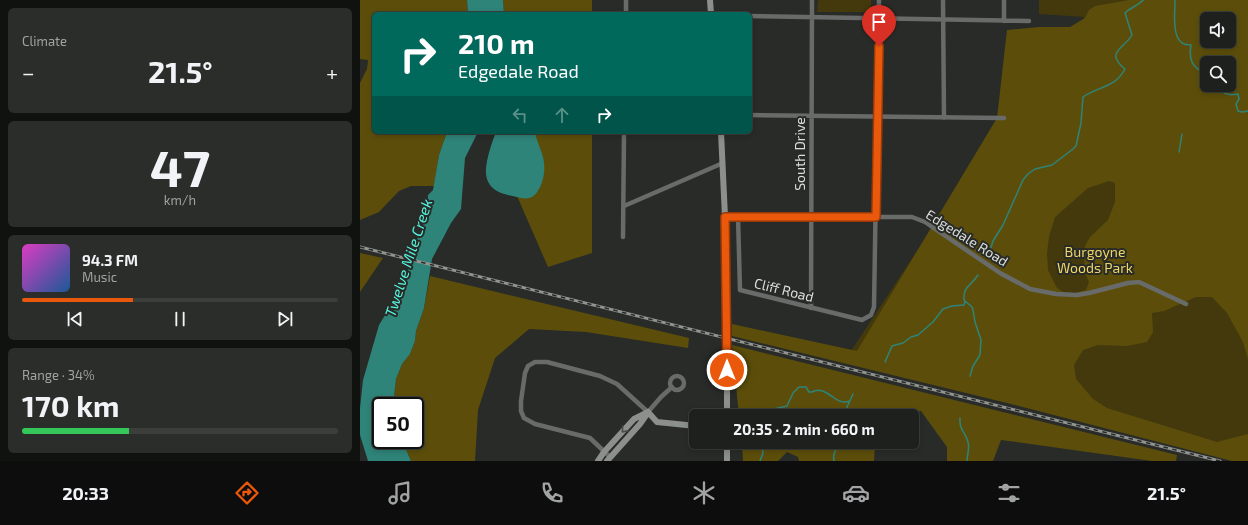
<!DOCTYPE html>
<meta charset="utf-8">
<style>
:root{--surface:#1e201d;--page:#2b2d2a;--text:#f1f3f6;--muted:#a1a3a4;--line:#3c3e3b;--accent:#ea580c}
body{margin:0;font-family:"Exo 2",sans-serif;background:var(--page);color:var(--text);height:100vh;display:flex;flex-direction:column;font-size:15px;white-space:nowrap}
*{box-sizing:border-box;margin:0}
p{font-size:13px;color:var(--muted)}
.icon{flex:none;width:22px;height:22px;fill:none;stroke:currentColor;stroke-width:2;stroke-linecap:round;stroke-linejoin:round}
.map{position:relative;flex:1;overflow:hidden}
.details{display:flex;flex-direction:column;gap:8px;padding:8px;background:#101210;width:360px}
.details>*{flex:none}
.guide{position:absolute;left:12px;top:12px;width:380px;height:122px;border-radius:6px;box-shadow:0 2px 6px #0003,0 0 0 1px var(--line);background:#00695c;color:#fff;overflow:hidden}
.buttons{position:absolute;left:840px;top:12px;display:grid;gap:8px}
.buttons a{display:grid;place-items:center;width:36px;height:36px;border-radius:6px;background:var(--surface);box-shadow:0 2px 6px #0003,0 0 0 1px var(--line);font-size:20px}
.speed{position:absolute;left:12px;top:397px;display:flex;gap:8px;font-size:20px;font-weight:700;text-align:center}
.speed>*{display:grid;place-content:center;width:52px;height:52px;border-radius:50%;background:var(--surface);box-shadow:0 2px 6px #0003,0 0 0 1px var(--line);line-height:1}
.speed .limit{border:2px solid #111;border-radius:6px;background:#fff;color:#111}
.pin{position:absolute;display:grid;place-items:center;width:34px;height:34px;color:#fff;margin:-41px -17px;border-radius:50% 50% 50% 0;rotate:-45deg;box-shadow:0 0 4px #0007}
.pin .icon{rotate:45deg}
.me{position:absolute;width:44px;margin:-22px;rotate:0deg;stroke-linejoin:round;filter:drop-shadow(0 0 3px #0008)}
.turn{display:flex;align-items:center;gap:14px;height:84px;padding:0 20px;font-size:18px}
.turn .icon{width:52px;height:52px;stroke-width:2.5}
.turn b{display:block;font-size:28px;line-height:34px}
.lanes{display:flex;align-items:center;height:38px;padding:0 20px;background:#0003;justify-content:center;gap:20px;direction:ltr}
.lanes .off{opacity:.35}
.big{font-size:30px;font-weight:700;line-height:1.1}
.details .tile{flex:1;display:flex;flex-direction:column;justify-content:center;gap:6px;min-width:0;padding:0 14px;border-radius:6px;background:var(--page)}
.details .dial{align-items:center;gap:0}
.dial b{font-size:52px;line-height:1}
.song{display:flex;align-items:center;gap:12px}
.cover{width:48px;height:48px;border-radius:6px;background:linear-gradient(135deg,hsl(310 70% 55%),hsl(210 70% 35%))}
.played{height:4px;border-radius:2px;background:linear-gradient(90deg,var(--accent) 35%,var(--line) 35%)}
.keys{display:flex;justify-content:space-around;direction:ltr}
.heat{display:flex;justify-content:space-between;align-items:center;font-size:22px;direction:ltr}
.charge{height:6px;border-radius:3px;background:linear-gradient(90deg,#34c759 34%,var(--line) 0)}
.trip{position:absolute;left:329px;top:409px;width:230px;height:40px;border-radius:6px;background:var(--surface);box-shadow:0 2px 6px #0003,0 0 0 1px var(--line);font-weight:700;line-height:40px;text-align:center}
.tabs{display:flex;height:64px;justify-content:space-around;align-items:center;background:#0c0d0c;color:var(--muted)}
.tabs .icon{width:28px;height:28px}
.tabs .on{color:var(--accent)}
.tabs b{font-size:18px;color:var(--text)}
main{display:flex;flex:1;min-height:0}
.map>svg:first-child{display:block}
.green{fill:#43390c;fill-rule:evenodd}
.forest{fill:#5c4e0a;fill-rule:evenodd}
.water{fill:#2e8479}
.lines{fill:none;stroke-linecap:round;stroke-linejoin:round}
.stream{stroke:#2e8479;stroke-width:1.5}
.street{stroke:#686b6a;stroke-width:4.5}
.secondary{stroke:#8c908d;stroke-width:6}
.rail-casing{stroke:#919490;stroke-width:3}
.rail{stroke:#282b27;stroke-width:1.5;stroke-dasharray:4.5;stroke-linecap:butt}
.secondary-bridge{stroke:#8c908d;stroke-width:6}
.oneway{stroke:#4b4e4b}
.route-casing{stroke:#983908;stroke-width:10}
.route{stroke:#ea580c;stroke-width:7}
.labels{text-anchor:middle;stroke-width:4;stroke-linejoin:round;paint-order:stroke}
.street-label{font-size:14px;fill:#daddda;stroke:#282b27}
.park-label{font-size:14px;fill:#eed565;stroke:#282b27}
.water-label{font-size:15px;font-style:italic;fill:#55f4df;stroke:#282b27}
</style>
<main>
<section class="details">
<div class="tile"><p>Climate</p>
<div class="heat"><a>−</a><b class="big">21.5°</b><a>+</a></div>
</div>
<div class="tile dial"><b>47</b><p>km/h</p></div>
<div class="tile">
<div class="song"><i class="cover"></i><div><b>94.3 FM</b><p>Music</p></div></div>
<div class="played"></div>
<div class="keys"><svg class="icon" aria-label="previous" viewBox="0 0 24 24"><path d="M18 5L8 12l10 7zM5 5v14"/></svg><svg class="icon" aria-label="pause" viewBox="0 0 24 24"><path d="M8 5v14M16 5v14"/></svg><svg class="icon" aria-label="next" viewBox="0 0 24 24"><path d="M6 5l10 7-10 7zM19 5v14"/></svg></div>
</div>
<div class="tile"><p>Range · 34%</p><b class="big">170 km</b><div class="charge"></div></div>
</section>
<div class="map">
<svg width="888" height="461" viewBox="0 0 888 461">
<rect width="100%" height="100%" fill="#282b27"/>
<path class="green" d="M458,0H511V12H457Z
M679,0H888V451L487,357L599,187L711,49L724,17L679,14ZM847,19H869V41H847ZM847,63H869V85H847Z"/>
<path class="forest" d="M0,0H107L108,14H14V132H87L79,155L74,186H51L39,191L19,212L0,220V83L7,69L8,60L0,59Z
M143,0H232V14H144Z
M769,0H888V359L883,342L867,313L852,297H836L804,311L792,313L793,332L787,342L767,346L738,345L723,350L714,365L716,379L733,399L747,408L857,442L888,434V461H872L643,402L372,336V324L497,351L637,118L647,30L679,27H710L725,18L729,10L735,6ZM847,19H869V41H847ZM847,63H869V85H847ZM749,181L755,183V202L748,220L730,237L725,246L724,270L729,282L726,290L708,295L697,288L688,270L687,253L689,237L695,217L728,188Z
M172,132H232V253L188,267L157,196H168L179,190L180,184Z
M0,253L23,258L0,292Z
M70,276L329,338L328,348L226,332L169,329L135,358L118,410L115,461H51L42,440H55V406H33L36,379L42,364L50,354L55,341L56,331L64,308Z
M372,345L817,455L816,461H792L641,440L633,461H587V447L561,411L530,416H379Z
M382,442H520L515,446L514,461H439L438,457L427,452L418,461H383Z"/>
<path class="water" d="M107,0H143L144,14H108Z
M87,132H118L105,158L101,209L91,223L72,259L64,308L56,331L55,341L50,354L42,364L36,379L33,406H21V440H42L51,461H8L0,435V408L3,380L19,325L27,312L35,304L47,275L56,242L67,215L68,195L73,190L79,155Z
M136,132H175C178,148 186,155 184,173C183,182 178,196 169,198C165,199 161,198 157,197C142,194 128,191 126,174C125,162 132,142 136,132Z"/>
<g class="lines">
<path class="stream" d="M815,0C815,10 812,35 821,42C823,44 828,45 831,45C828,62 833,67 847,75
M857,85C863,94 867,96 878,94L879,99L876,104L878,111L882,112L888,111
M819,152L822,134
M630,251L633,241L643,225L663,180L668,174L675,169L692,165L713,149L716,146L721,123L723,97C739,86 755,88 765,69C744,52 765,48 772,35L765,13C771,7 778,6 783,0
M525,362L532,346L543,343L551,337L558,335L573,322L583,309L592,306L604,305L605,301
M610,376L613,366L620,355L621,340L615,322L613,310L612,307L604,300C603,286 611,286 618,275
M410,416L414,409L427,406L433,393L439,387H446L449,392H452C467,384 475,407 490,401
M488,416L487,407L493,394
M600,418C599,431 606,432 608,442C610,448 607,455 607,461
M400,461L403,453L401,442
M474,461C472,452 477,448 483,442"/>
<path class="street" d="M583,0L584,118
M266,14V0
M390,16L669,21
M644,21V0
M390,115L644,118
M264,206L363,163
M378,216L380,290L502,320L511,315L514,307L519,0
M365,217H552L565,222L640,273L670,289L696,294L717,295L729,293L768,283L779,282L826,304
M263,237L264,132
M451,308L452,0
M310 383a7 7 0 1 1 14 0a7 7 0 1 1-14 0Z
M250,457L230,438L175,424L164,418L161,411V401L165,373L168,366L175,362H187L240,376L257,384L288,412L301,397L312,387"/>
<path class="secondary" d="M350,0L351,14
M361,132L365,217L367,327
M367,354V416
M288,412L297,422L336,426
M367,442V461
M238,461L244,452L274,419L288,412
M247,461L280,424L287,414"/>
<g class="rail-casing">
<path id="rail" d="M0,247L860,461"/>
</g>
<use href="#rail" class="rail"/>
<path class="secondary-bridge" d="M367,354V327"/>
</g>
<defs><path id="oneway-chevron" d="M-2-3.5L2.5 0L-2 3.5" fill="none" stroke-width="1.6" stroke-linecap="round" stroke-linejoin="round"/></defs>
<use class="oneway" href="#oneway-chevron" transform="translate(264 430) rotate(132)"/>
<g class="lines">
<g class="route-casing">
<path id="route" d="M367,370L365,217H516L519,46"/>
</g>
<use href="#route" class="route"/>
</g>
<g class="labels">
<g class="street-label">
<text transform="translate(440 154) rotate(-90)" y="5">South Drive</text>
<text transform="translate(607 238) rotate(32)" y="5">Edgedale Road</text>
<text transform="translate(424 290) rotate(14)" y="5">Cliff Road</text>
</g>
<g class="park-label">
<text x="735" y="257">Burgoyne<tspan x="735" dy="16">Woods Park</tspan></text>
</g>
<g class="water-label">
<text transform="translate(49 258) rotate(-72)" y="5">Twelve Mile Creek</text>
</g>
</g>
</svg>
<div class="buttons">
<a><svg class="icon" aria-label="sound" viewBox="0 0 24 24"><path d="M4 9h4l5-4v14l-5-4H4zM17 9q2 3 0 6"/></svg></a>
<a><svg class="icon" aria-label="search" viewBox="0 0 24 24"><circle cx="10" cy="10" r="6"/><path d="M15 15l6 6"/></svg></a>
</div>
<div class="speed"><div class="limit">50</div></div>
<div class="pin" style="left:519px;top:46px;background:#d93025"><svg class="icon" aria-label="arrive" viewBox="0 0 24 24"><path d="M6 21V4h12l-3 4 3 4H6"/></svg></div>
<svg class="me" style="left:367px;top:370px" viewBox="-20 -20 40 40"><circle r="17" fill="#ea580c" stroke="#fff" stroke-width="3"/><path d="M0-11L8 9 0 5-8 9z" fill="#fff"/></svg>
<div class="trip">20:35 · 2 min · 660 m</div>
<div class="guide">
<div class="turn"><svg class="icon" aria-label="right" viewBox="0 0 24 24"><path d="M7 20v-9h11M14 6l5 5-5 5"/></svg><div><b>210 m</b>Edgedale Road</div></div>
<div class="lanes"><svg class="icon off" aria-label="left" viewBox="0 0 24 24"><path d="M17 20v-9H6M10 6l-5 5 5 5"/></svg><svg class="icon off" aria-label="ahead" viewBox="0 0 24 24"><path d="M12 20V5M6 11l6-6 6 6"/></svg><svg class="icon" aria-label="right" viewBox="0 0 24 24"><path d="M7 20v-9h11M14 6l5 5-5 5"/></svg></div>
</div>
</div>
</main>
<nav class="tabs">
<b>20:33</b>
<svg class="icon on" aria-label="directions" viewBox="0 0 24 24"><path d="M12 3l9 9-9 9-9-9zM9 14v-3h6M13 9l2 2-2 2"/></svg>
<svg class="icon" aria-label="music" viewBox="0 0 24 24"><path d="M9 18V5l10-2v13"/><circle cx="6" cy="18" r="3"/><circle cx="16" cy="16" r="3"/></svg>
<svg class="icon" aria-label="phone" viewBox="0 0 24 24"><path d="M5 4h4l2 5-3 2q2 4 5 5l2-3 5 2v4C11 20 4 13 5 4z"/></svg>
<svg class="icon" aria-label="climate" viewBox="0 0 24 24"><path d="M12 3v18M4 7l16 10M4 17L20 7"/></svg>
<svg class="icon" aria-label="car" viewBox="0 0 24 24"><path d="M5 17H2v-5l4-1 3-4h7l3 4 3 1v5h-3M9 17h6M6 11h13"/><circle cx="7" cy="17" r="2"/><circle cx="17" cy="17" r="2"/></svg>
<svg class="icon" aria-label="filters" viewBox="0 0 24 24"><path d="M4 7h16M4 17h16"/><circle cx="9" cy="7" r="2"/><circle cx="15" cy="17" r="2"/></svg>
<b>21.5°</b>
</nav>
